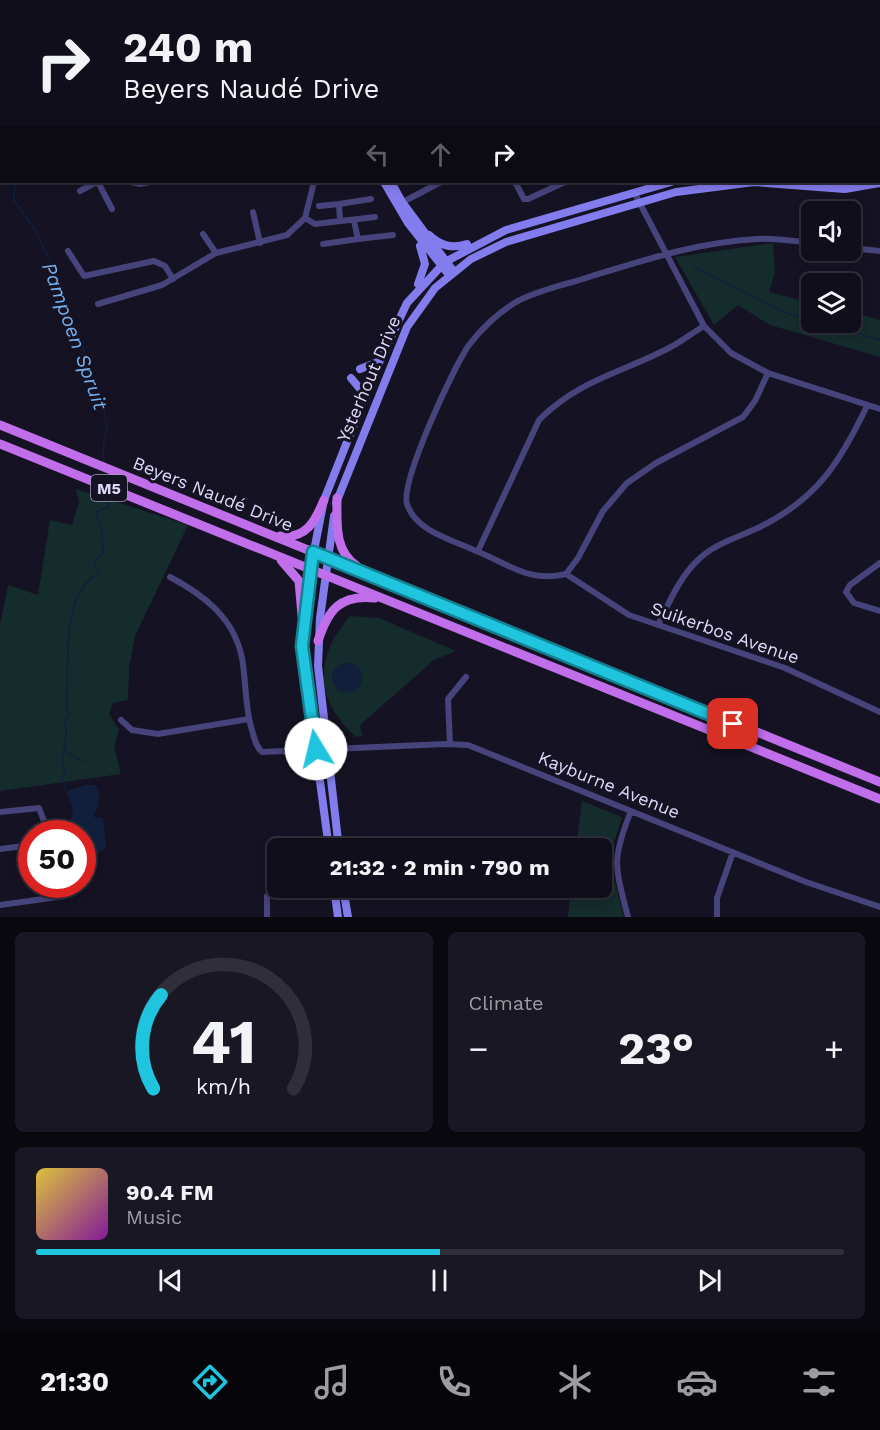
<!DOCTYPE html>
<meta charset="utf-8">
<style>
:root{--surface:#100e1a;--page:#191723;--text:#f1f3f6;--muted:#9c9ca2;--line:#302e39;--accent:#1fc5df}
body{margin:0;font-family:"Work Sans",sans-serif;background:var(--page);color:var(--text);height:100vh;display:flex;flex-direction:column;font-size:22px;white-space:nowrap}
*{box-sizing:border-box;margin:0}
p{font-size:20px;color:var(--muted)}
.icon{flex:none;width:33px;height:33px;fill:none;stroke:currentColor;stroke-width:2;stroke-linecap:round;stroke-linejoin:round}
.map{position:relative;height:917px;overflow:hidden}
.sheet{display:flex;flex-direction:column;gap:15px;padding:15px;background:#09080e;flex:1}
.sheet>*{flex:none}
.hud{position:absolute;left:0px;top:0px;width:880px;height:183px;box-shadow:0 3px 9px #0003,0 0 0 2px var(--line);background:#100e1a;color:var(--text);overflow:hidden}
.fabs{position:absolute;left:801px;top:201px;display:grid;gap:12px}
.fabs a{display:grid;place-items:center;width:60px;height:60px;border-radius:9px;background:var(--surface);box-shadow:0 3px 9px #0003,0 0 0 2px var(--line);font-size:30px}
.speed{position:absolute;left:18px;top:820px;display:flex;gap:12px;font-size:30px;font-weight:700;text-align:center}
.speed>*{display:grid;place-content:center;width:78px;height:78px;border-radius:50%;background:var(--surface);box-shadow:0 3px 9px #0003,0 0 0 2px var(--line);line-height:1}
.speed .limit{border:9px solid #d22;background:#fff;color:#111}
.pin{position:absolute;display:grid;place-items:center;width:51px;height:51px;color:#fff;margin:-26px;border-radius:12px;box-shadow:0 3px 9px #0006}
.me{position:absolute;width:66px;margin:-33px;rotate:351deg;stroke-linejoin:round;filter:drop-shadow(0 0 4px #0008)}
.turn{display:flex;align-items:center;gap:21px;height:126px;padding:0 24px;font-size:27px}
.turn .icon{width:78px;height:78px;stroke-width:2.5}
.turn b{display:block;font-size:42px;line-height:51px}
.lanes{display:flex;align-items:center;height:57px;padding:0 24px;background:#0003;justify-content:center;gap:30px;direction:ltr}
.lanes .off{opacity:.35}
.big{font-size:45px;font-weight:700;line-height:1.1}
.sheet .widget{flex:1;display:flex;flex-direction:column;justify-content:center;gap:9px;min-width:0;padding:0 21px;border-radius:9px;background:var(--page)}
.sheet .dial{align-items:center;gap:0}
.dial svg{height:156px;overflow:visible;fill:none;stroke:var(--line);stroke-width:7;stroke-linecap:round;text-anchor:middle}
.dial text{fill:var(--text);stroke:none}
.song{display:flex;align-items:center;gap:18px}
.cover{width:72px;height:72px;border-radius:9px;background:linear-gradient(135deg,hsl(50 70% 55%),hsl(290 70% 35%))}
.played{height:6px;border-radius:3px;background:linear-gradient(90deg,var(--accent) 50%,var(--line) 50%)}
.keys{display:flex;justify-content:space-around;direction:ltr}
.heat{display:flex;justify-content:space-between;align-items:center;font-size:33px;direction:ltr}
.sheet .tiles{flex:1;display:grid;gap:15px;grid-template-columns:1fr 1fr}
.widget:last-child{grid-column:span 2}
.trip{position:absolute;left:267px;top:838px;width:345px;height:60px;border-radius:9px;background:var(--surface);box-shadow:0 3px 9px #0003,0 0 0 2px var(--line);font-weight:700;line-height:60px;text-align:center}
.tab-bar{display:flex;height:96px;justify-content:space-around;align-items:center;background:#06060a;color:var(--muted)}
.tab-bar .icon{width:42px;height:42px}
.tab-bar .active{color:var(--accent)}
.tab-bar b{font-size:27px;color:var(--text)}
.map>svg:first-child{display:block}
.green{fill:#152c2c}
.water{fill:#111f3c}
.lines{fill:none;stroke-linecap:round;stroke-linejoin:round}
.stream{stroke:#111f3c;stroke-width:1.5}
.street{stroke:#47437b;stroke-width:6}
.secondary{stroke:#837ced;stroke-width:8}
.primary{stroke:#c16eeb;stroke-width:9}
.route-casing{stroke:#148091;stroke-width:15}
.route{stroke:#1fc5df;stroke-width:10}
.labels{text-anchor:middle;stroke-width:6;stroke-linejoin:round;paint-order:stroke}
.shield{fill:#151223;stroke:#a29dba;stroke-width:1.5}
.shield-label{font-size:16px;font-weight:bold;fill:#ded9fa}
.street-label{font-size:18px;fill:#ded9fa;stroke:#151223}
.water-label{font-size:20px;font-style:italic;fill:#75b0ec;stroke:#151223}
</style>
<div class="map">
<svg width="880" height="917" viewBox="0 0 880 917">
<rect width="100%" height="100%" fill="#151223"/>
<path class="green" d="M773,243L775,272L769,292L811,303L812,322H850L851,312L880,320V357L770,325L738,305L714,325L675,257Z
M76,489L188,525L135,636L129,668L128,700L113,703L109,714L119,730L114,747L121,774L0,791V625L8,585L38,595L50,520L72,525L79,502Z
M350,616L379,618L456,651L434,660L360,725L362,736L356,737C314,699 314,658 350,616Z
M582,801L622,817L609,859L624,917H568L571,888H602V849H576Z"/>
<path class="water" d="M332 678a15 15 0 1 1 30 0a15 15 0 1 1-30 0Z
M86,785H96C101,798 100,805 93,817L103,818L106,845L103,851L83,857L82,834H75L70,822L73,810L66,791Z"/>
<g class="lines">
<path class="stream" d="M0,161L2,162
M15,182L14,200L35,230L56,273L75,329L81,340L86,358L85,372L104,410L107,428L103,449L104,462
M694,267L786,313L812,320
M820,322L880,340
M65,749L70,755L84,761
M66,791L62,778L65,772C58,754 71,740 64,721L70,714L66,711C71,672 57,596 99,573L94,561L103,553L102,532L96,512L109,507L106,492"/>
<path class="street" d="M10,0L11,2
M113,0L114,2
M218,0L219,2
M618,0L619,2
M656,0L657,2
M693,0L694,2
M731,0L732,2
M800,2L801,0
M879,59L880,60
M879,100H880
M879,154L880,153
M98,182L112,209
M131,182L140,184L150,182
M515,182L524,199H528L565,182
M80,191L97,182
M634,192L704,326L731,353L768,373L880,409
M399,204L441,182
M319,206L339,204
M253,212L260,243
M305,218L315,224L375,217
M340,220L339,204L371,199
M203,234L216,253
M358,239L393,235
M323,244L358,239L354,221
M850,248L880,251
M68,251L84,276L154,261L165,266L173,279
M98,304L162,285L216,253L287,235L305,218L314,182
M768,373L755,401L743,417L656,463L627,483L603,511L578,558L566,574C529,583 509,564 476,551C453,540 416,532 407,504C400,482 454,366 469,345C481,329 499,312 516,302C538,290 565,285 589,277C644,260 699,242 757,239C775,238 794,241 812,243
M478,551L539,420C579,380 621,373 669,348C681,342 692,333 704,326
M880,563L850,585L846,592L854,603L880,611
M566,574L629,615L785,668L880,712
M170,577C204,595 234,618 242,658C246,681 245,705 251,727C254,736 255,746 262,752L446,744L468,745L806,882L880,907
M658,625C669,603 680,576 699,559C716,543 739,537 760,527C818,498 840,462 867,406
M121,720L132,730L158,734L249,719
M450,744L448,699L466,677
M0,812L39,808L49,834
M0,849L32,845
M267,896V917
M0,905L65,896L69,893L67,885
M628,917C615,866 611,861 631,811
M717,917V898L733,852"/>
<path class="secondary" d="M293,0L294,2
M879,173L880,172
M384,182L408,223L449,275
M391,182L402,202L454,272
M429,235C441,246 452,249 467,244
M418,284L425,264L420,246
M360,369L378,362
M351,378L361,390V399
M336,503L407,327L435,288L471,259L506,242L676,192L754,182L845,189L880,183
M334,516L320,618L318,666L339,849
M326,733L332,742L342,747
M329,849L302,646L309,576L324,500L376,369L407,303L445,262L506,230L671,182
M334,888L338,917
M343,888L348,917"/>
<path class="primary" d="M0,425L880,782
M0,444L880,799
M337,498C337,523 334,551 357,566
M280,536C306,539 315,522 324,500
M281,560L299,581L303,626
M318,641C328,610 340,594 375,598"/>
</g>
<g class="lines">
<g class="route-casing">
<path id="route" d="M316,749L302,646L313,552L733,724"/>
</g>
<use href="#route" class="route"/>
</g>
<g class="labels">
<rect class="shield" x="91" y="475" width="36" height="26" rx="4.5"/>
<g class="shield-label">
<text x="109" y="494">M5</text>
</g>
<g class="street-label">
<text transform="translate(369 379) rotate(-67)" y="6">Ysterhout Drive</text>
<text transform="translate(213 494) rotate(22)" y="6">Beyers Naudé Drive</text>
<text transform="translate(725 633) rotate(19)" y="6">Suikerbos Avenue</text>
<text transform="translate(609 785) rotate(22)" y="6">Kayburne Avenue</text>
</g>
<g class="water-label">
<text transform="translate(75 336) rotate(70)" y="7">Pampoen Spruit</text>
</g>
</g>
</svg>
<div class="fabs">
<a><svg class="icon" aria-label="sound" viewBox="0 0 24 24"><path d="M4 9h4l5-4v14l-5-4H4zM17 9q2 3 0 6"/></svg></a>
<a><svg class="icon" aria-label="layers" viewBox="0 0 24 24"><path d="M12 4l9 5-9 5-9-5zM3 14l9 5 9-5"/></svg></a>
</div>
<div class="speed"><div class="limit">50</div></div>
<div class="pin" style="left:733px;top:724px;background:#d93025"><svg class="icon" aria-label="arrive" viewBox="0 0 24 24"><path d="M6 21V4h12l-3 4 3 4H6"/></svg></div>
<svg class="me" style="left:316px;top:749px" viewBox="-20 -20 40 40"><circle r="19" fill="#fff"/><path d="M0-13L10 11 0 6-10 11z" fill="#1fc5df"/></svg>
<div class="trip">21:32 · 2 min · 790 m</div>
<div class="hud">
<div class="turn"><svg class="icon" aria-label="right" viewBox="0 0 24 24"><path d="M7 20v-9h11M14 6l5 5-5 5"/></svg><div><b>240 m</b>Beyers Naudé Drive</div></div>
<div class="lanes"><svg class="icon off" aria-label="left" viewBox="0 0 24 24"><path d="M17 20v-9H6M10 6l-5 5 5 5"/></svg><svg class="icon off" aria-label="ahead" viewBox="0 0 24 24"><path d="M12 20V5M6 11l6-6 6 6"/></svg><svg class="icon" aria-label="right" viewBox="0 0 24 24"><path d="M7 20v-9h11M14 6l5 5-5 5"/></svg></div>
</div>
</div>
<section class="sheet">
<div class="tiles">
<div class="widget dial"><svg viewBox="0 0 100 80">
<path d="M14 69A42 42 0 1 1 86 69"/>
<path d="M14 69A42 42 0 0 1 18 21" stroke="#1fc5df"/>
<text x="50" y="56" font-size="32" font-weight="700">41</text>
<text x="50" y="72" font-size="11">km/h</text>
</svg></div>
<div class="widget"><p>Climate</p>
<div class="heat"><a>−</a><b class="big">23°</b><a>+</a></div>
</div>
<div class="widget">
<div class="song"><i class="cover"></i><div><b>90.4 FM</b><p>Music</p></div></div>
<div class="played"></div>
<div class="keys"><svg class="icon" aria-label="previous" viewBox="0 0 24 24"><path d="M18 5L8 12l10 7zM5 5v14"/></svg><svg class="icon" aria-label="pause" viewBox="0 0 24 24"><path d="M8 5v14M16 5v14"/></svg><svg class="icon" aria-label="next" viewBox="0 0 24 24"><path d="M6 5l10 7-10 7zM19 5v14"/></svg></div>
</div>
</div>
</section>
<nav class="tab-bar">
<b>21:30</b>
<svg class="icon active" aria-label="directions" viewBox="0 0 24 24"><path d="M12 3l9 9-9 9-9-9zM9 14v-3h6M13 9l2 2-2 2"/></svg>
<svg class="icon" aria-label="music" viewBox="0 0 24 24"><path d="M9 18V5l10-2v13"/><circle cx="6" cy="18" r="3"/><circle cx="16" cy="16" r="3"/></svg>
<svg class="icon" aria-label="phone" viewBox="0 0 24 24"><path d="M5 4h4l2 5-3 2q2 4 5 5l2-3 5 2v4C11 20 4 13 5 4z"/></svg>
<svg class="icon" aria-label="climate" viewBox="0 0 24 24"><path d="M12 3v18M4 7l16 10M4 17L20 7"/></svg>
<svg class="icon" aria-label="car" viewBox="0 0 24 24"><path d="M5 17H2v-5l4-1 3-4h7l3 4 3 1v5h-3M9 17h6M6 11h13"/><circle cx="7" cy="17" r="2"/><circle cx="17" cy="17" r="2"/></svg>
<svg class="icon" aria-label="filters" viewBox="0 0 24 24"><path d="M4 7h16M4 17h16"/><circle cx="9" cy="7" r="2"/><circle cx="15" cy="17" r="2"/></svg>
</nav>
